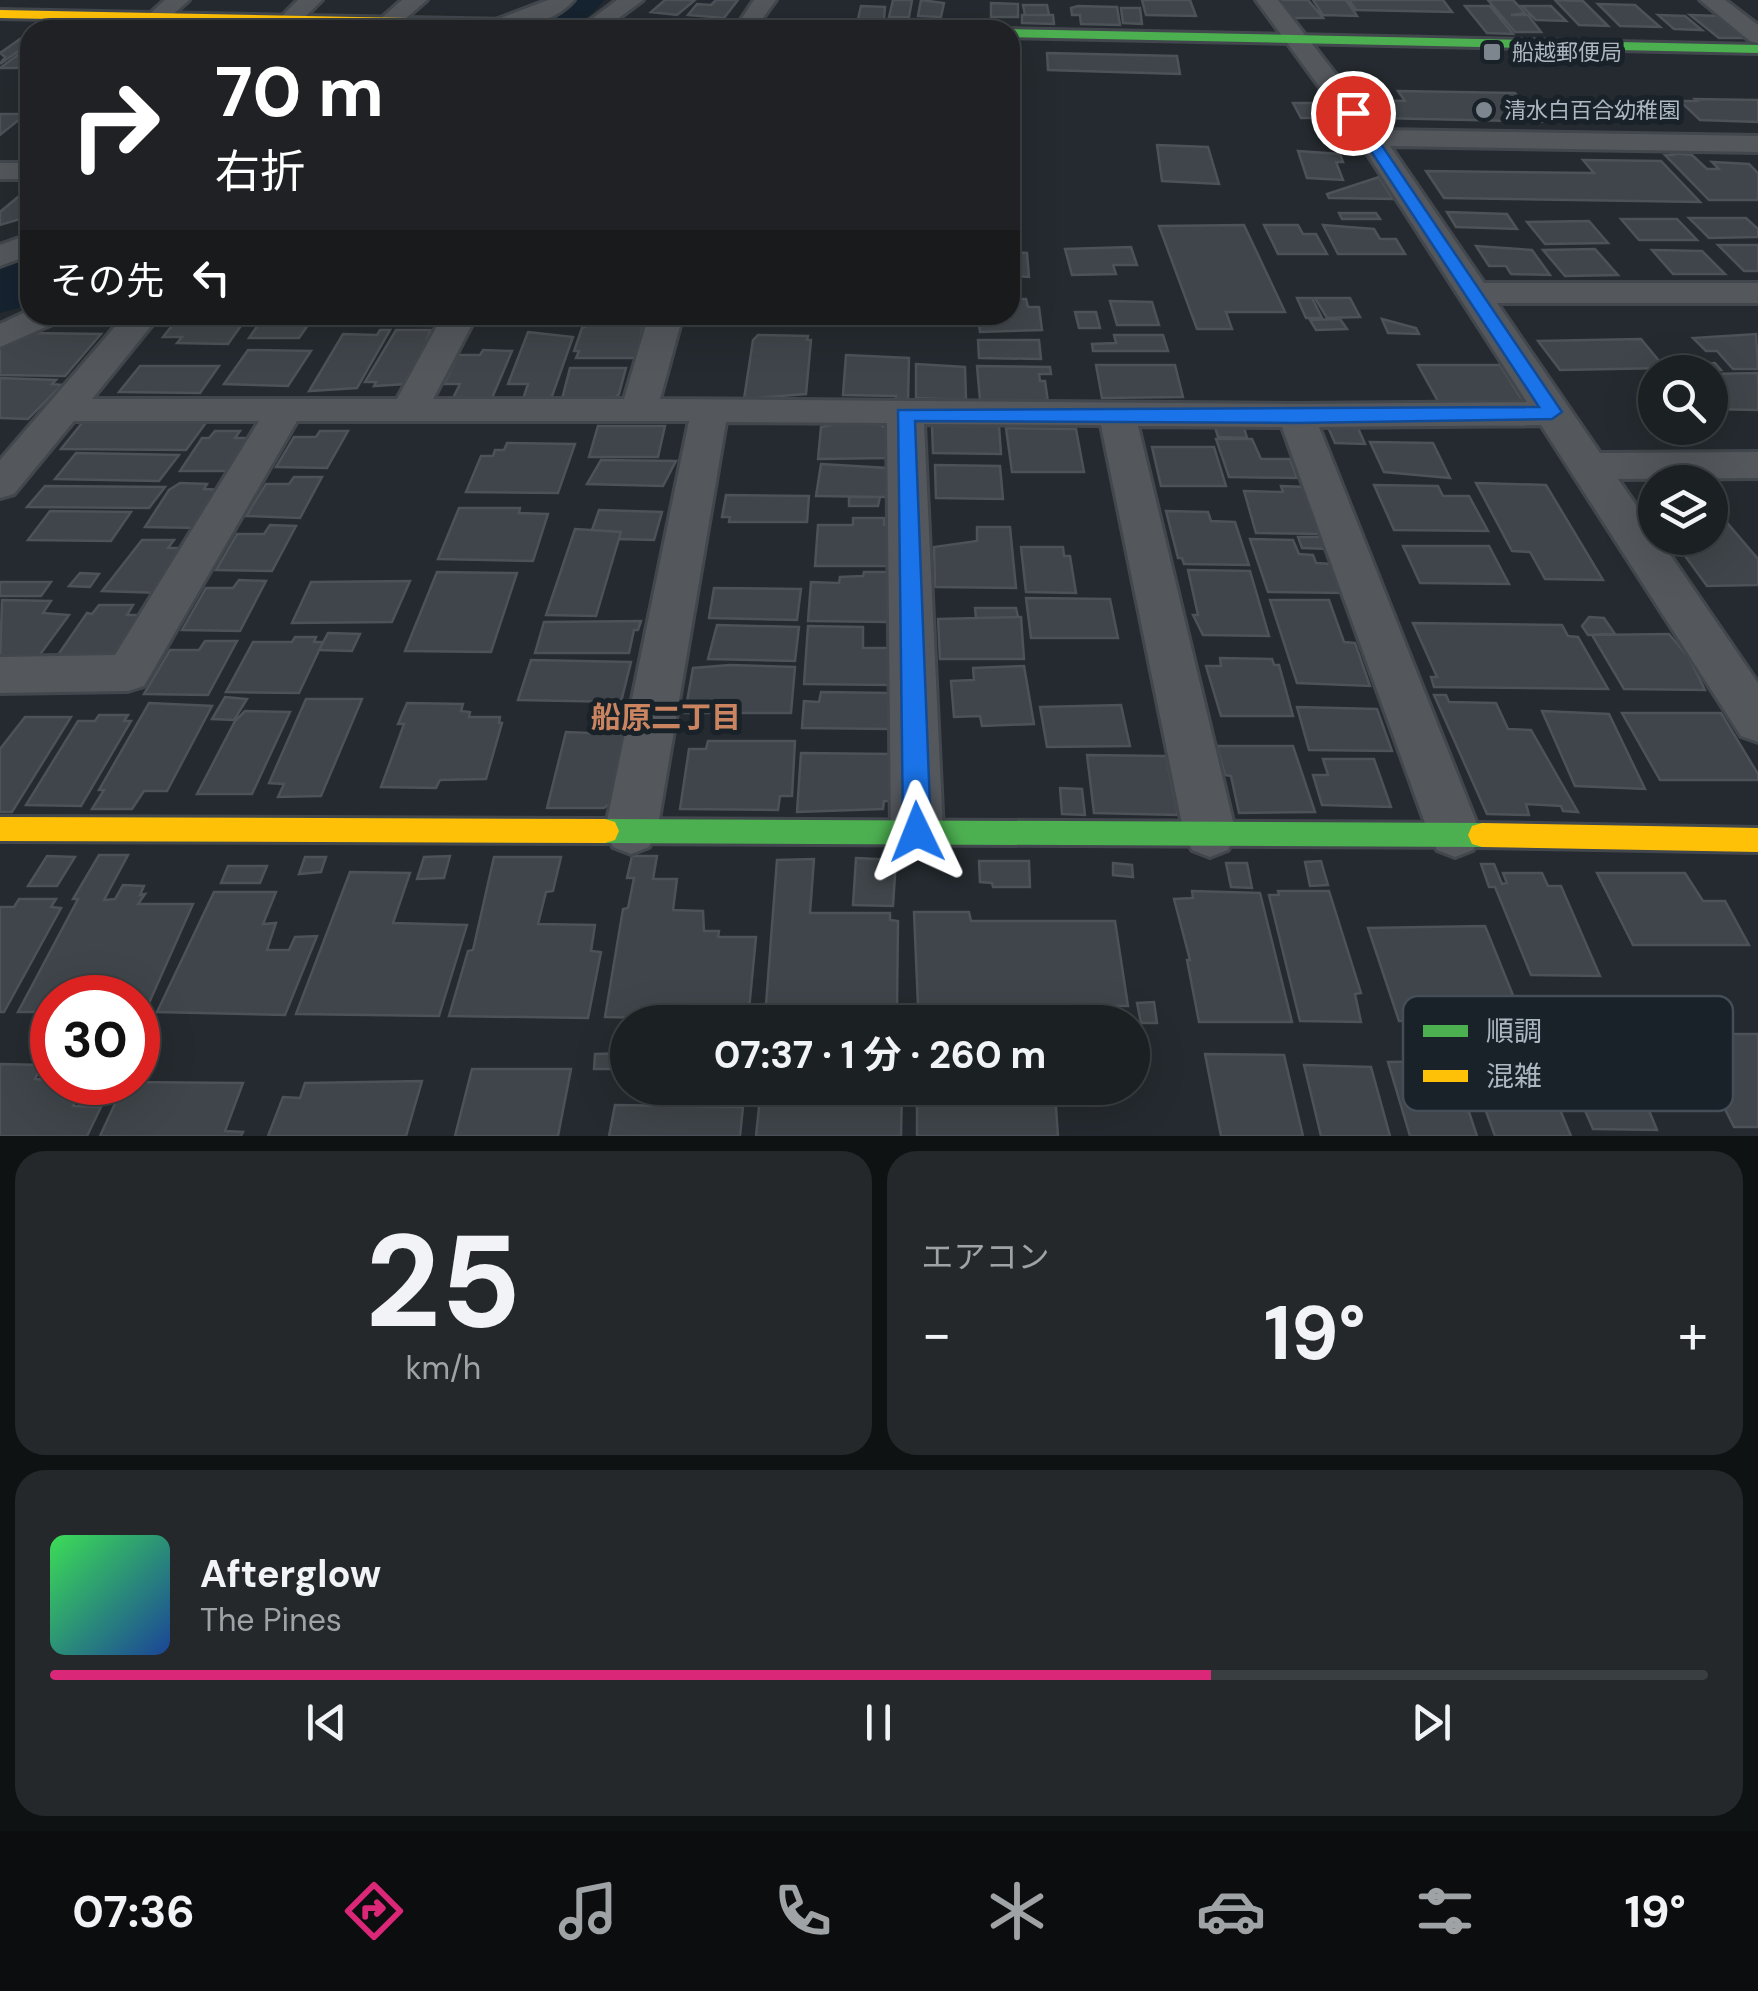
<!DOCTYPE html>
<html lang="ja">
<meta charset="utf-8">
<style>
:root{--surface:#1b2023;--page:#24282b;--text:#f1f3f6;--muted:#a0a3a6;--line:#393e41;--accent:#db2777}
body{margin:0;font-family:"DM Sans","Noto Sans JP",sans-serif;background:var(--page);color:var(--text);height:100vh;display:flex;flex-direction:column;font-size:38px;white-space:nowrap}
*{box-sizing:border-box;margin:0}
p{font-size:32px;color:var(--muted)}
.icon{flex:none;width:55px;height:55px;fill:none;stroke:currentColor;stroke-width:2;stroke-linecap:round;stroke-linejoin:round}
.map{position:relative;height:1136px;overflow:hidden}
.panel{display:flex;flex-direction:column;gap:15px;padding:15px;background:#0f1213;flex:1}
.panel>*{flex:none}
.banner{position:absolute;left:20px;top:20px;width:1000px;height:305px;border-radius:30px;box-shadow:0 10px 40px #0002,0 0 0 2px var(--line);background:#202124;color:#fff;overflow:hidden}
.buttons{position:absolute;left:1638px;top:355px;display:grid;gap:20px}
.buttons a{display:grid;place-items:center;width:90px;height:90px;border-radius:50%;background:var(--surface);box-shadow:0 10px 40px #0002,0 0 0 2px var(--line);font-size:50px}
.speed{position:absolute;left:30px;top:975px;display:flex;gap:20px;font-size:50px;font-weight:700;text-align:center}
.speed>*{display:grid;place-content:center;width:130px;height:130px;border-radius:50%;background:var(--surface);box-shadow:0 10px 40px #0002,0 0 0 2px var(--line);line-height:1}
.speed .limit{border:15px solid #d22;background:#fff;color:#111}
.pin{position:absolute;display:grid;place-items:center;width:85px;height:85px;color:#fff;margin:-42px;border:5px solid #fff;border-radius:50%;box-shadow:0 2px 10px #0007}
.me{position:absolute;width:110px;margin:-55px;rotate:358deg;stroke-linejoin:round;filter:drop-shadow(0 0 8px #0008)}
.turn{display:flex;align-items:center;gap:35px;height:210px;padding:0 30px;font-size:45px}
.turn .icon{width:130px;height:130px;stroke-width:2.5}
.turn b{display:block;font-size:70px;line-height:85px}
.then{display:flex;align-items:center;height:95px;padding:0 30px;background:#0003;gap:20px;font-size:38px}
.big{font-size:75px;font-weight:700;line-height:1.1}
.panel .tile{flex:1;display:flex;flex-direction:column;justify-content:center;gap:15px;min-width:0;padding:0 35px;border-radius:30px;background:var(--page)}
.panel .dial{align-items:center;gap:0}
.dial b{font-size:130px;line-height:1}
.song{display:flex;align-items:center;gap:30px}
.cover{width:120px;height:120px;border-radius:15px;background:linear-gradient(135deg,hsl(130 70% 55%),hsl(220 70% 35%))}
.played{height:10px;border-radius:5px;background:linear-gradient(90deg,var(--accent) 70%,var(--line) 70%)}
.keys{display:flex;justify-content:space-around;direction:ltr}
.heat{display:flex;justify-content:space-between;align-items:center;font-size:55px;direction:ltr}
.panel .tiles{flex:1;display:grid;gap:15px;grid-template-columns:1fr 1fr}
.tile:last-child{grid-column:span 2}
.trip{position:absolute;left:610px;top:1005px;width:540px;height:100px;border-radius:50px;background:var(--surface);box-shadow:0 10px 40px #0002,0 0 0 2px var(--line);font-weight:700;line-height:100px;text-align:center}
.tab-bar{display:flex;height:160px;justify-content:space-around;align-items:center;background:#0b0d0e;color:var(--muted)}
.tab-bar .icon{width:70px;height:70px}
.tab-bar .selected{color:var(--accent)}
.tab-bar b{font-size:45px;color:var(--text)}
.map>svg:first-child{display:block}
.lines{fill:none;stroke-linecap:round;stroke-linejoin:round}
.river{fill:#162330;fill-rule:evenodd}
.building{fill:#3f454a;stroke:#4c5257;stroke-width:2.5}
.street-casing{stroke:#41474c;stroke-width:6}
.fast-casing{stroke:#41474c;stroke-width:6}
.slow-casing{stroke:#41474c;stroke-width:6}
.street{fill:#54585d;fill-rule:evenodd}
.fast{fill:#4caf50;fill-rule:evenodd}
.slow{fill:#ffc107;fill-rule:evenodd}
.route{fill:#1a73e8;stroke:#114b97;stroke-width:2.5}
.poi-dot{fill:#7d868e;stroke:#192129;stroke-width:4}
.labels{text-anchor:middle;stroke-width:10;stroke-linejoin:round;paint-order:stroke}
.far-poi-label{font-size:22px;fill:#adb7c1;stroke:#192129;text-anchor:start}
.neighbourhood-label{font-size:30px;font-weight:bold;fill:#ca8560;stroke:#192129}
.key{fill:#192129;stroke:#454e57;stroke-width:2.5}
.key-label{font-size:28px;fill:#adb7c1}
</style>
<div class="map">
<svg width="1758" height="1136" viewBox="0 0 1758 1136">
<rect width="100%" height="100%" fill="#242a2f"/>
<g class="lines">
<path class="river" d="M542,0H604C579,36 537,30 499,30L507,19Z
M30,254V305L0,313V263Z"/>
</g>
<path class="building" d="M665,0H695L677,15L651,12Z
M716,0H738L724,18L688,15L697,4L711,5Z
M893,0H912L909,17H889Z
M921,0L944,3L941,17L918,16Z
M1142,0H1190L1196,16L1146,15Z
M1276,0H1308L1323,18H1290Z
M1313,0H1346L1357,16L1323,15Z
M1349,0H1443L1452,12L1356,10Z
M1488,0H1513L1525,13L1511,15H1528L1541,32H1515Z
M1555,0L1583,1L1608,26L1579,25Z
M991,3L1018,4V17H991Z
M1598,4L1635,5L1660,27L1620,26Z
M1023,5H1047L1049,15H1025Z
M861,6L885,7L884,19H858Z
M1465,6H1490L1513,34L1487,33Z
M1522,6H1551L1566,21L1536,20Z
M1117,7L1120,25L1081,24L1080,15H1072L1071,8L1078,6Z
M1121,8H1140L1142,24L1123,23Z
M1022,15H1053L1054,24L1022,23Z
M1658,15L1685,16L1702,30L1674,29Z
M1690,15L1718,16L1745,38H1719Z
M30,32V43L0,64L5,57L0,53Z
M30,46V59L17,68H0Z
M1047,53L1177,56L1180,74L1048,70Z
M1398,91L1515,93L1523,102L1548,103L1566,122L1379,118L1369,100L1405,101Z
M1695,99L1758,100V122L1700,120L1680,101H1697Z
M1293,103H1331L1339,118H1301Z
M0,114H26L0,135Z
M1157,145L1208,147L1219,184L1162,181Z
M1298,151L1340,154L1343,162H1336L1343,180L1307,178Z
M1671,153L1692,155L1707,169H1719L1712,162L1749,164L1758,173V200H1709L1665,155H1673Z
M1583,160L1661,161L1700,202L1444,198L1426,171L1594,173Z
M1379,177L1393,199L1329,198L1327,194Z
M30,187V216L0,225V212Z
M1447,212L1507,214L1517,229L1456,227Z
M1339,213H1376L1380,219H1342Z
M1689,218H1746L1758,229V237L1709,238Z
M1621,219H1677L1697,240H1639Z
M1589,221L1608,243L1545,244L1527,222Z
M1244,225L1285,312H1226L1232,329H1197L1159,226Z
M1264,225H1298L1303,234H1316L1327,254H1278Z
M1323,225L1374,229L1380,239H1396L1405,254H1338Z
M1718,245H1758V271H1744Z
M1476,246L1532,250L1550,275L1511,274L1506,266H1489Z
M1131,247L1137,265H1113L1116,274L1072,275L1065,249Z
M1595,249L1618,275L1565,276L1543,250Z
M1652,250L1702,251L1725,274H1673Z
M1010,252L1027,253L1029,277L1010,276Z
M1297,298H1312L1322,318H1306Z
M1315,298H1350L1360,317L1327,318Z
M1010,299H1026L1028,307H1039L1042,330L980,332L978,315H1010Z
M1110,301L1152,302L1159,325H1117Z
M1075,312H1096L1100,328H1079Z
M265,315H315L299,338H249Z
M359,315H436L430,326L353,325Z
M749,315H810V319H748Z
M179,317H219L215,322L243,323L228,344L177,343L182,337H163Z
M1340,319L1347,329L1316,330L1310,320Z
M1382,319L1416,328L1419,334L1388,333Z
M587,326H643L636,358H576L579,351H574L582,328Z
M380,330H390L357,388L309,391L343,334L377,335Z
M396,330H431L427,339H432L406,384L374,386L376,382H365Z
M528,332L573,337L551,399H523L528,384H508Z
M29,333L101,334L65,376L0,375V347Z
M1756,334L1758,369H1733L1717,351H1706L1693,338Z
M758,335L808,336L807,340H811L806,394L744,399L753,340Z
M1114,335H1163L1168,351H1093L1092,344L1116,343Z
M1641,339L1665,368L1560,370L1538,341Z
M978,340H1039L1041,359L979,358Z
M248,350L311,351L288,386L224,384Z
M483,350L512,351L492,398H453L460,384H444L458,355H480Z
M846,355L909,358L908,401H896V396L843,395Z
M1715,363L1721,370H1681L1676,364Z
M916,364L965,367L966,400L916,398Z
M1096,365H1175L1183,397L1102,398Z
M1418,365H1500L1524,403H1439Z
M140,366H219L200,393L119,392Z
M977,366L1050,367L1051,374H1039L1040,381H1045L1048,402L980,400Z
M570,368H626L619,394L613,400L562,399Z
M1758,373V410L1710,409V374Z
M0,378L56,380L52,384L62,385L28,419L0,418Z
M98,419L208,420L186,450L61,449L82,423Z
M836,424L880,425L890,430L889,458L818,459L821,427Z
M598,426H665L658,457H589Z
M932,426H999L1001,454L933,453Z
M1215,427L1244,428L1247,438L1218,437Z
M1328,427L1358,428L1365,444L1335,443Z
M1006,428L1076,429L1084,472H1012Z
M215,431H240L235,438H257L236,471H180L202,438H209Z
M320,431H348L327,468L276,467L294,437H316Z
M1216,439H1252L1261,459H1290L1297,478L1229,477Z
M1370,442L1433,443L1450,478L1384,472Z
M507,443L575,444L558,493L466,492L481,456H493L495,450H504Z
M1152,447H1214L1226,486H1161Z
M76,453L179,455L159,481L55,479Z
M601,460L676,461L663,486L587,484Z
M821,464L888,468L886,497L816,496Z
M935,465L1000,466L1003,499L936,498Z
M294,477H322L300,518L246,516L266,484H289Z
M180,483L207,484L204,489L224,490L201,528L145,527L169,490Z
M1476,483L1546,485L1603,580L1545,579L1530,552L1512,551Z
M1374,485L1438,486L1443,496H1469L1488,531L1394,530Z
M45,486L165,487L149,508L27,507Z
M1281,486L1306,487L1322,534L1256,533L1244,491L1283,492Z
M726,495L809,496L807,522H729L730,517H722Z
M849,497H880L878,506H849Z
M459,508H520L519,513L548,514L533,561L438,559Z
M599,510L662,512L654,540L619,539L621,532L592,530Z
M50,511L131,512L111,541L28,540Z
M1166,511L1208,512L1211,521L1235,522L1249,565L1184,564L1182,558H1178Z
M853,518H884V525H890V566H815L818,525H853Z
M1710,518H1723L1758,559V585L1707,586L1672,538H1710Z
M270,525L296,526L272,571L216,570L237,534H264Z
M977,527H1010L1016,588L935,587L934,547L977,541Z
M575,529L621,532L596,616L546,615Z
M1298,537H1325L1329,549L1302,548Z
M1250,539L1293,540L1299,554L1313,555L1316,563L1332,564L1344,593L1268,592Z
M142,540H174L168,548H190L162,593L102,591Z
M1403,546H1489L1509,584L1420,583Z
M1021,547H1063L1064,556H1070L1076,593L1026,592Z
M1188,570L1250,571L1269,636L1203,635L1193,615H1198Z
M437,572L517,573L491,652L405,651Z
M864,572H888L887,622L808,621L811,582L839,583L840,577L863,576Z
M80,573L99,574L90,587L69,586Z
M239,580L266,581L240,631L182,630L206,588H233Z
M410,581L392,622L292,623L311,582Z
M0,582H51L41,596H0Z
M714,588L801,589L797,620L709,618Z
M1026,598L1110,599L1118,638H1031Z
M2,600L51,601L43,613L69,615L39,656L9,655L0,664Z
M1270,600H1329L1344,642L1355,643L1370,686L1297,683Z
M99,605H133L127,615H148L110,664L53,662L87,613L92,614Z
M975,608H1016L1018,617L976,618Z
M1018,617H1021L1024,659H940L938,619Z
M1589,617L1604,618L1615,634L1588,635L1582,626Z
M641,621L638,630H634L629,653H535L544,622Z
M1413,623L1562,625L1568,636L1578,637L1608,689L1434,687L1431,677H1437Z
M717,625L799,627L795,661L708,659Z
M808,626L863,627V648H892L890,685L804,684Z
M328,633L360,634L352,651L319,650Z
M1669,634L1689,658L1705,690L1624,689L1592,635Z
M295,637H316L314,642H323L299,693L226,692L253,642H292Z
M205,641H237L208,695L144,694L170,650H199Z
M1220,658L1272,659L1274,665H1279L1293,716H1221L1206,666H1221Z
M531,660L631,662L621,702L518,700Z
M730,665L795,667L791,713H685L693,668Z
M1024,666L1034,724L982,726L980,716L954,717L951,681L974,680L973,668Z
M821,692L890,693L891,729L802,728L804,701L819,702Z
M1434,695H1446L1449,702L1496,703L1508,729L1531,730L1578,812L1563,811L1561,806L1526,804L1529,815L1487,814Z
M225,697L247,699L234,720L212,719Z
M306,699H362L321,796L278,797L284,784L269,783Z
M149,703L212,706L167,791H144L132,809H92L104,790H99Z
M407,703L463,704L461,711L470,712L469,717H500L499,723H502L486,779L440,780L436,788L381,787L404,724H398Z
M1121,705L1130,746L1047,747L1040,707Z
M1297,707L1377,709L1392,751L1309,750Z
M245,711L290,712L252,794H197L235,721Z
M1542,711L1609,714L1645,789L1575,786Z
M1622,713H1721L1758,774V780H1660Z
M99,715H128L124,721H131L81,806L26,805L78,721H95Z
M25,717H71L12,812H0V749Z
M594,721L627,722L624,734L630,735L615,799L604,808H547L566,732L590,733Z
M708,741H795L792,796H780L778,810L680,809L689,749H706Z
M1217,746H1293L1315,812L1239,813L1231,776L1225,775Z
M801,753L892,754L891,801H884L883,809L797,812Z
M1087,755L1166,756L1178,815L1094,813Z
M1323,759H1374L1391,807L1322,805L1313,775H1328Z
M1060,788L1082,789L1085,815L1062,814Z
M99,855H128L104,900L115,899L123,885L144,886L140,895L145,894L138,904H193L145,1012H138V998H52V1012H18L78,899H73Z
M47,856L75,857L57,886H28Z
M450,856L444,878L417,879L424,857Z
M632,856H657L653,879H677L673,910L703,911L704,931H719L718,937H756L748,1020L605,1017L623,909L628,908L634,878H627Z
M305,857H326L321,872L299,874Z
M494,857H561L553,891L546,892L538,924L595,925L591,951L601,952L588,1018L449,1016L468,951L473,950Z
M856,858L896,860L893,906L853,905Z
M814,859L810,913H890V920L898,921L897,1008L891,1009L890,1018H765L777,860Z
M979,861H1029L1030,887H993L992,883L980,882Z
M1321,861L1328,885L1310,886L1305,862Z
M1113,863L1132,865L1133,877L1113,875Z
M1226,863H1247L1252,888L1231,887Z
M1481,864H1494L1502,884L1507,883L1503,873H1542L1548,886H1561L1600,976L1531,975L1495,887H1489Z
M228,866H267L260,883H221Z
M350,872L410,873L393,923L467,925L439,1016L296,1014Z
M1597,873H1685L1703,901H1725L1749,945H1633Z
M1192,891L1260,893L1292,1022H1199L1187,960H1190L1174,899L1193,898Z
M1278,891H1329L1361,993L1355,994L1361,1022L1300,1021L1269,895H1279Z
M214,892H276L263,924L276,923L267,950H289L295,937L317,936L285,1015L157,1012Z
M19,899H56L51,907L61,908L4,1012H0V907H14Z
M914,912H969L971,921H1115L1128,1006L1010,1005L1011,1022L947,1020L946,1007L918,1005Z
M1485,926L1523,1020L1399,1021L1368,928Z
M1154,1002L1157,1023H1141L1137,1003Z
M1551,1032H1617L1657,1130L1593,1129Z
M1687,1034H1758V1127H1734Z
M627,1053L624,1069H594L595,1054Z
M1205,1054L1284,1055L1303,1136H1221Z
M1452,1061L1477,1136H1410L1388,1062Z
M1468,1062H1540L1571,1136H1495Z
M0,1064L42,1065L35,1079L85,1082L73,1106L101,1107L87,1136H0Z
M1304,1065L1371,1067L1390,1136H1321Z
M472,1069H571L558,1136H455Z
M422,1081L406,1136H268L283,1097L300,1098L305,1083Z
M125,1082L243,1083L225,1131L243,1132L241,1136H100Z
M761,1088H902L901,1136H756Z
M917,1088L1055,1093L1058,1136H917Z
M615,1105L743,1107L740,1136H609Z"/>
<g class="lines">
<g class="street-casing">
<path id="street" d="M165,0H189L165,22H149L146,17Z
M298,0H322L298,24H282L279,19Z
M402,0H427L397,26H381L378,21Z
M548,0H574C551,26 511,30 479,30L482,25Z
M617,0H643L603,30H577Z
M754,0H776L754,30H734Z
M1256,0H1278L1379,130L1758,136V152L1390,146L1484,283H1758V303H1497L1600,453L1758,452V478L1618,479L1758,683V742L1741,736L1541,425L1319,427L1481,834L1473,850L1455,857L1437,850L1429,834L1282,427L1138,426L1236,834L1228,850L1210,857L1192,850L1184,834L1101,425L924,424L943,833L935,849L917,856L899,849L891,833L887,423L726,422L657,831L649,847L631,854L613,847L605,831L689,421H297L144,686L128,691L0,693V657L115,655L259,421H74L14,494L0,498V460L125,315H160L92,399H397L443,315H477L433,399H624L649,315H683L660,399L1296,404L1527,402L1359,141Z
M1700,0H1725L1758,25V43L1750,41Z
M0,163H30V179H0Z
M30,234V255L0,266V245Z
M30,310V315H62L57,322L0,347V324Z"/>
</g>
<g class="fast-casing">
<path id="fast" d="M563,21L857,26L863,30L559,28V22Z
M1010,29L1758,45V53L1010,37Z
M605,819L1482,823L1492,826L1496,835L1492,844L1482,847L605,843L595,840L591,831L595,822Z"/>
</g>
<g class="slow-casing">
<path id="slow" d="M0,10L563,21L569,25L563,29L0,18Z
M0,817L605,819L615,822L619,831L615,840L605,843L0,841Z
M1482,823L1758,828V852L1482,847L1472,844L1468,835L1472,826Z"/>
</g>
<use href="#street" class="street"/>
<use href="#fast" class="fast"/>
<use href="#slow" class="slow"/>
</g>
<path class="route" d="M1348,110H1358L1562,412L1552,419L1296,423L915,421L931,832L927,841L917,845L907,841L903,832L898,410L1539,407L1346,113Z"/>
<g class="poi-dot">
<rect x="1482" y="42" width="20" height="20" rx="5"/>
<circle cx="1484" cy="110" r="10"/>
</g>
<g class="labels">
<g class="far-poi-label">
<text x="1512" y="60">船越郵便局</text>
<text x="1504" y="118">清水白百合幼稚園</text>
</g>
<g class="neighbourhood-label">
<text x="666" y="728">船原二丁目</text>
</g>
</g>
<rect x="1403" y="996" width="330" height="115" rx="15" class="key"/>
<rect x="1423" y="1025" width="45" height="12" fill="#4caf50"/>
<rect x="1423" y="1070" width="45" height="12" fill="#ffc107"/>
<g class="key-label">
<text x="1486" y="1041">順調</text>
<text x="1486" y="1086">混雑</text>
</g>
</svg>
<div class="buttons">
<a><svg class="icon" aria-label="search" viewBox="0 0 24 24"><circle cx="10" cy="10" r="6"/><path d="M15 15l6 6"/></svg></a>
<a><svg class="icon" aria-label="layers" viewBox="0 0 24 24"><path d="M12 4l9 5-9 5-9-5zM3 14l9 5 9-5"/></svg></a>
</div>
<div class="speed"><div class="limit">30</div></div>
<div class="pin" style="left:1353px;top:113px;background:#d93025"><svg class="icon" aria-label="arrive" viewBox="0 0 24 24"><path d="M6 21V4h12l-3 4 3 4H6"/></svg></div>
<svg class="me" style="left:917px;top:832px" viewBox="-20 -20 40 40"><path d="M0-17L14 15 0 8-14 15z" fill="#1a73e8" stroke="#fff" stroke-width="4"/></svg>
<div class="trip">07:37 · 1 分 · 260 m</div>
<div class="banner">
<div class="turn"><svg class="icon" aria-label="right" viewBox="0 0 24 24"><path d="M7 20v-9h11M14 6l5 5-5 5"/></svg><div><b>70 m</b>右折</div></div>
<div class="then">その先<svg class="icon" aria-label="left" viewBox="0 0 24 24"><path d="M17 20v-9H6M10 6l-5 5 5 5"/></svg></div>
</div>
</div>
<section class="panel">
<div class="tiles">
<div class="tile dial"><b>25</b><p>km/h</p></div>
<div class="tile"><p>エアコン</p>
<div class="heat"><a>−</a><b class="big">19°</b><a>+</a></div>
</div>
<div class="tile">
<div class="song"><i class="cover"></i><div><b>Afterglow</b><p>The Pines</p></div></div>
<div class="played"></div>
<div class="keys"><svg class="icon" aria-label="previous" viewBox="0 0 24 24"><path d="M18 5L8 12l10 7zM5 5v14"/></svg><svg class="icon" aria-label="pause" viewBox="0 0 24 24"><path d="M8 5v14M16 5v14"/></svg><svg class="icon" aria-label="next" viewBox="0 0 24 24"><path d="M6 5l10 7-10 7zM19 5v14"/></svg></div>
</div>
</div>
</section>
<nav class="tab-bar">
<b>07:36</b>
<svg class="icon selected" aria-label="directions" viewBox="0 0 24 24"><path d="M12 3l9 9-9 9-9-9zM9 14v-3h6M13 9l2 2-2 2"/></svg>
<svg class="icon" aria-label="music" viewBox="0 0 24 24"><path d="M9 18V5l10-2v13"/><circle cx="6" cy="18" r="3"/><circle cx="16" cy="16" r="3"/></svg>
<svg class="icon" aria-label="phone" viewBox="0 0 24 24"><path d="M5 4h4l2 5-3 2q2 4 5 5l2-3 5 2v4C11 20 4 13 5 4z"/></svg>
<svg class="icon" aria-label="climate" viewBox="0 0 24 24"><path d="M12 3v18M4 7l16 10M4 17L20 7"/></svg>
<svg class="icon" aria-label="car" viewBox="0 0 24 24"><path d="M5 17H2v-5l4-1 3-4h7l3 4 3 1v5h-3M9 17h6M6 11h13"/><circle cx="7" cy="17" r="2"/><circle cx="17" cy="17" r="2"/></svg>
<svg class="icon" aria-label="filters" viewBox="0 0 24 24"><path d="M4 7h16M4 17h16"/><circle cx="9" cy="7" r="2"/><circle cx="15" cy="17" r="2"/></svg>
<b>19°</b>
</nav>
